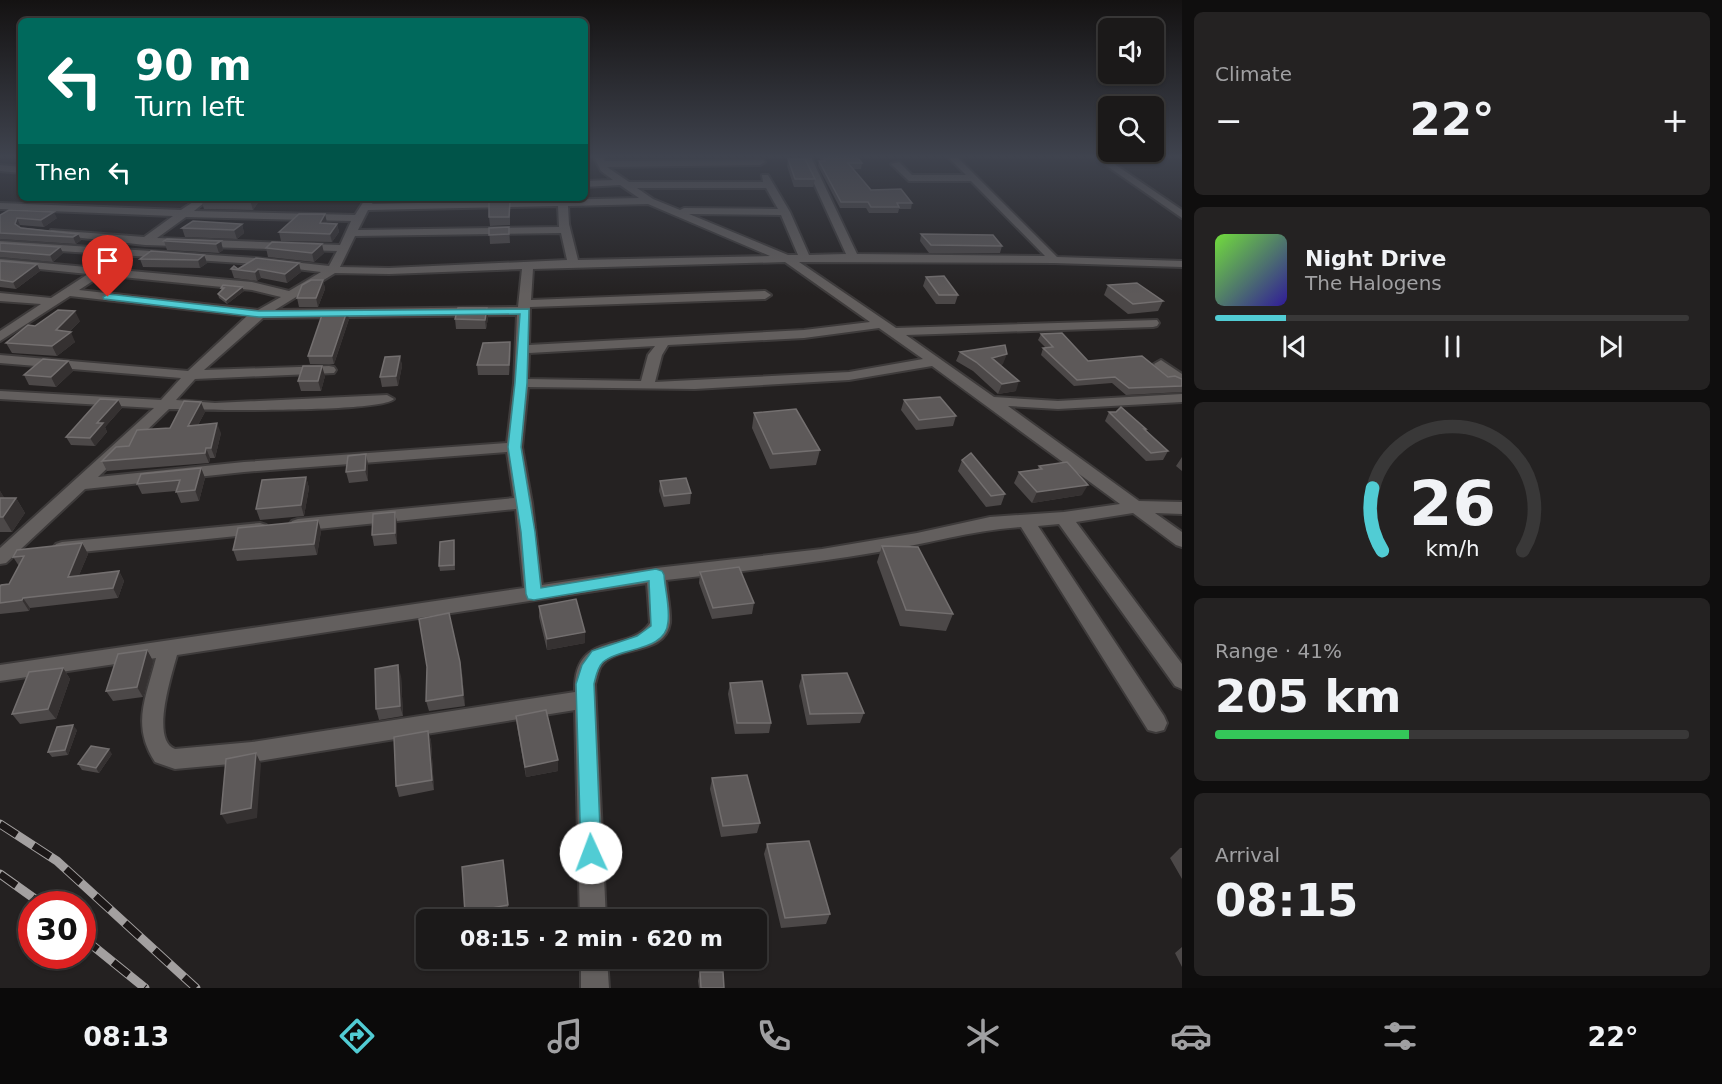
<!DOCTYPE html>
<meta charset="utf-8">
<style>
:root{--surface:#1b1919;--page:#242222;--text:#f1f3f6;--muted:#a0a0a2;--line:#393838;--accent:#51ccd4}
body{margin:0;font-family:"DejaVu Sans",sans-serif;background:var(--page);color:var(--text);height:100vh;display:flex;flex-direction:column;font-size:22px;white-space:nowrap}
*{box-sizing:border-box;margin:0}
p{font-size:20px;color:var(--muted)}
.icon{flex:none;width:33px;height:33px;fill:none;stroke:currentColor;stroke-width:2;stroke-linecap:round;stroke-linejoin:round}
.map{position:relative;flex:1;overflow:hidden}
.side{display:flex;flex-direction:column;gap:12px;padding:12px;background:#0f0e0e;width:540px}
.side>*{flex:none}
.guide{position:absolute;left:18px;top:18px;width:570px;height:183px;border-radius:9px;box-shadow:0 2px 4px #0004,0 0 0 2px var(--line);background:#00695c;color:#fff;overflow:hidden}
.buttons{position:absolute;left:1098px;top:18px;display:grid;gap:12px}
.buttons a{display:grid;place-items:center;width:66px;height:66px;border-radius:9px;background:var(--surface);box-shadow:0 2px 4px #0004,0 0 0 2px var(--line);font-size:30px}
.speed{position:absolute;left:18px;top:891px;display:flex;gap:12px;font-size:30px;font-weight:700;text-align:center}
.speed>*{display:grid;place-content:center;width:78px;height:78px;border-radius:50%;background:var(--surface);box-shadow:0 2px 4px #0004,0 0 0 2px var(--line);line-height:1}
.speed .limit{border:9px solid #d22;background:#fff;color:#111}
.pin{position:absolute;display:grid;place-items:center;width:51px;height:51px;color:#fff;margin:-62px -26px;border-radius:50% 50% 50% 0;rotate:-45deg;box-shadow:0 0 6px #0007}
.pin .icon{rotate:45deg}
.me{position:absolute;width:66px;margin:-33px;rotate:358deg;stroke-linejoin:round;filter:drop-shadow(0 0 4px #0008)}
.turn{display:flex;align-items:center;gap:21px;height:126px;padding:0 18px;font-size:27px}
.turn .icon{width:78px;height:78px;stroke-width:2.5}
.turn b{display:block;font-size:42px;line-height:51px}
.then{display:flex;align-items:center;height:57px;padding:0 18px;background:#0003;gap:12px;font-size:22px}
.big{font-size:45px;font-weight:700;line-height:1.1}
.side .card{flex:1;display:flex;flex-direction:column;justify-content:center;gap:9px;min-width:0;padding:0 21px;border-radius:9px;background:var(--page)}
.side .dial{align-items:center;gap:0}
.dial svg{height:156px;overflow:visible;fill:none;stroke:var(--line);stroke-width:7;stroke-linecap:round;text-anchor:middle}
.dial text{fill:var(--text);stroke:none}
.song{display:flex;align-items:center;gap:18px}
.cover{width:72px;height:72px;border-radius:9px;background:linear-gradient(135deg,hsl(100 70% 55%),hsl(250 70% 35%))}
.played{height:6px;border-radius:3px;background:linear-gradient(90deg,var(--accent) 15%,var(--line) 15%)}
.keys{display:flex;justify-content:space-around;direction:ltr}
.heat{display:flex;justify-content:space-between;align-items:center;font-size:33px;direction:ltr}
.charge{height:9px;border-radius:4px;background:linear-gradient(90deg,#34c759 41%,var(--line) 0)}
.trip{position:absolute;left:416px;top:909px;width:351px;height:60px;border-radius:9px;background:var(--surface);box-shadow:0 2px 4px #0004,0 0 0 2px var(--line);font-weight:700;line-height:60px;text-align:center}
.dock{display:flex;height:96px;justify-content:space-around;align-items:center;background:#0b0a0a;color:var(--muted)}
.dock .icon{width:42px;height:42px}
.dock .active{color:var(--accent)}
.dock b{font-size:27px;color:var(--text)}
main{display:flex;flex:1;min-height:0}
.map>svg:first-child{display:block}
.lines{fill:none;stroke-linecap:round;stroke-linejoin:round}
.minor-casing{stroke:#3e3b3b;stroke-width:4}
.minor{fill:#635f5e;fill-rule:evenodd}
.rail-casing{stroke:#a3a0a0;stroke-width:9}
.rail{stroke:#1b1717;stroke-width:7;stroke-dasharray:20;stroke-linecap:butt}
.wall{fill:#4c4848}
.shaded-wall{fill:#353131}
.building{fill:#5d5959;stroke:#736f6f;stroke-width:1.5}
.route{fill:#51ccd4;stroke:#35858a;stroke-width:1.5}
</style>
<main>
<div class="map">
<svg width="1182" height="988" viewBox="0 0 1182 988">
<rect width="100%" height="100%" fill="#242121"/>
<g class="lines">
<g class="minor-casing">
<path id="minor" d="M594,157H603L605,161L763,160L765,162L760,165L607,167L629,182H763L762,175H768L790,212L809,255L846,254L802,157H811L857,254L1045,256L971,181H909L891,164L899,162L912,175H966L948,157H957L1057,257L1182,261V267L1054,263L799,262L896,328L1157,320L1159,323L1157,326L1153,327L906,335L994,397L1058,401L1182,394V402L1058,409L1008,406L1139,501L1182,502V514L1155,513L1182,532V547L1176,545L1133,513L1076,522L1182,664V689L1175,686L1059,524L1038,526L1164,716L1167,723L1164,730L1156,732L1148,730L1021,527C973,530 926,544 878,552C807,564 737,572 666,580C667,594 671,610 670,623C665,657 616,644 601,666C598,671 597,678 595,684L606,920H580L575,710L252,762L175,769L155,762C131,725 146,698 156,658L0,681V665L524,588L516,509L298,531L292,529L289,525L292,521L298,519L514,498L507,452L244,472L85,489L6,563L0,564V548L154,408L0,399V391L161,400L181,378L0,363V355L188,371L247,316L70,296L0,341V331L41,304L0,301V293L51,298L88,274L0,265V259L97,268L103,266L109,269L252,282L289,291L321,272L256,264L0,247V241L256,258L329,266L337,251L145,245L55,235L50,232L51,230L144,237L173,216L0,209V203L181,210L199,198H210L194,211L355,215L366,198H376L372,204L639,198L620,185L585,187V181L613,180L601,171ZM637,188H766L778,209L684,208L680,210L653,199ZM648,204L770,256L578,260L569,224L568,206ZM558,206L559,227L358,230L368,210ZM689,214L781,215L798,255H788ZM186,217L351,221L340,245L157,238ZM561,233L567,260L389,268L340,267L355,236ZM785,262L870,322L804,330L529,345L530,307L765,299L771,295L765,291L531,300L533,269ZM522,269L518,307L275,310L335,273L389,274ZM102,275L252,290L281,297L258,310L79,290ZM517,315L514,383L507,443L244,462L98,477L169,409C198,410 381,413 394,399L387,395L215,403L176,400L195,379L334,373L336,370L334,367L329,366L204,370L263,318ZM879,328L923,359L849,372L655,382L662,355L668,345L804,338ZM655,346L648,355L641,381L528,379L529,353ZM932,366L1120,504L1064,512L990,517L917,533L822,549L656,568L542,585L532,503L522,447L528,387L695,389L849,380ZM647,583L650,623C629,654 573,629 575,692L252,742L175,749C150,740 172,674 177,655Z
M1094,157H1104L1182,210V218Z
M0,165L21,167V173L0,171Z
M1161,360L1182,374V385L1177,384L1156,367L1154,364Z
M260,523L266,525L269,529L266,533L62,554L56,552L53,548L56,544L62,542Z
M581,958H607L609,988H581Z"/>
</g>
<use href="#minor" class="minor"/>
<g class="rail-casing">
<path id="rail" d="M0,824L57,861L196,988
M0,874L42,904
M82,937L145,988"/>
</g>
<use href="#rail" class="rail"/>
</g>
<path class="wall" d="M657,157H673V158H657Z
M819,157H857L862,163L861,169H853L871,190L912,203L911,209H899L898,213H869L866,208H840L818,166L819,161H821Z
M788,159L815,179L813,187H794L787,166Z
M261,198L253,210L204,209L201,199Z
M336,198H365L362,200L337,202Z
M510,209V225L490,226L489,217Z
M325,214L327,223L337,224L339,232L332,242L281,241L279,232Z
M0,215L57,218L44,227L20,225L19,227L78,234L81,240L76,244L0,239Z
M242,224L244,233L237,239L185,237L182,228Z
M509,227L510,243L490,244L489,228Z
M921,234L1002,246L1000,253H929L920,241Z
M164,241H221L223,250L219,253L167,250Z
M0,243L60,247L63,253L53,262L0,257Z
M266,248L324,253L314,262L268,257Z
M204,255L207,263L200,268L143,267L140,259Z
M256,258L301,272L287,283L261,278L257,281L234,278L231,269H238Z
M0,261L40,271L16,289L0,287Z
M926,277L958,295L955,304H936L923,286Z
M323,280L325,289L318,307H299L297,298Z
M1108,285L1163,301L1158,311L1128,314L1104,295Z
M242,287L244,291L227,304L219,298L218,294L221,290V288Z
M487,308L488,318L486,329H456L455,319Z
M349,319L334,364H310L308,356Z
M80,321L69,332L75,342L57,356L12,353L6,343L35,326Z
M1041,334L1088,361L1182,379V392L1126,395L1112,383L1074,386L1041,355L1043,348H1046L1038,340Z
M510,342L511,352L509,375H478L477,365Z
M960,352L1003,364L1000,365L1016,391L998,394L973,371L956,361Z
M400,356L402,366L398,386L382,387L380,377Z
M68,361L73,371L56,387L29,385L24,375Z
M325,376L321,391H301L298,381Z
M118,400L122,408L105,427L107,432L95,446L71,445L66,437Z
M904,400L956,416L953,426L916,430L901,410Z
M205,412L198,425L221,433L215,458H210L209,463L107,471L102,461L129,446Z
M1109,412L1146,429V430L1168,451L1163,460L1146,461L1105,421Z
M754,413L820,450L816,465L770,469L752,428Z
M366,454L368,465V481L349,483L346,472Z
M1182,457V471L1176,466Z
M962,460L1005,494L1001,505L986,507L958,471Z
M1039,466L1082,495L1032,503L1014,483L1019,472L1038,469Z
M201,468L205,478L199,501L181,503L176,491L142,494L137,484Z
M306,477L309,488L304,516L260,520L256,509Z
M660,481L691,493L690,504L664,507L659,491Z
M0,491L4,498H16L25,513L12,532H0Z
M395,512L397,523V544L374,546L372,535Z
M318,520L321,531L317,555L237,561L233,550Z
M454,540L455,570L440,571L439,566Z
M82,543L88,554L79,575L119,571L124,581L118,598L30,608L29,611L0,614V587L9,584L19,566L13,557Z
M882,546L953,614L946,631L900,626L877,562Z
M700,572L754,603L752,614L712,619L699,583Z
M539,606L585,643L547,650L539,617Z
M147,650L153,661L143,697L113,701L106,691Z
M427,667L462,673L465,706L429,711L426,701Z
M63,668L70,679L56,719L20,724L12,714Z
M802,675L864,713L860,723L807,725L799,686Z
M401,676L403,716L379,720L376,709Z
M730,683L771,723L769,733L735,734L728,694Z
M516,716L558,760V771L526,777L517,726Z
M77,730L68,755L52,757L48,752Z
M428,731L431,741L434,790L399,797L396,786Z
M112,754L99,773L82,770L78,764Z
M712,778L760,823L757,833L721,837L710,789Z
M767,844L830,914L826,924L781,928L764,854Z
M1180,848H1182V879L1170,858Z
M504,870L509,915L482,920H466L465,913Z
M1182,947V967L1175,953Z
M700,972L724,988H699L698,981Z"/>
<path class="shaded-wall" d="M252,198H261L253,210L250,200Z
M54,212L57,218L44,227L41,220Z
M325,214L327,223L322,232L320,223Z
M17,218L20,225L18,231L15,224Z
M242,224L244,233L237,239L234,230Z
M337,224L339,232L332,242L330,234Z
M78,234L81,240L76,244L73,237Z
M221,241L223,250L219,253L216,244Z
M322,244L324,253L314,262L312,253Z
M60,247L63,253L53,262L50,255Z
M204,255L207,263L200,268L198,260Z
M299,263L301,272L287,283L285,274Z
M37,264L40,271L16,289L13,282Z
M258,269L261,278L257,281L255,272Z
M323,280L325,289L318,307L316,298Z
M242,287L244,291L227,304L226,300Z
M487,308L488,318L486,329L485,320Z
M75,311L80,321L60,340L56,330Z
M347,311L349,319L334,364L332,356Z
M71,332L75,342L57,356L52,346Z
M510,342L511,352L509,375V365Z
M1007,354L1003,364L988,368L992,358Z
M400,356L402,366L398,386L396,376Z
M68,361L73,371L56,387L51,377Z
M322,366L325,376L321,391L318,381Z
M1019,381L1016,391L998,394L1002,384Z
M118,400L122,408L105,427L107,432L95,446L90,438L97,423Z
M201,402L205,412L192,436L188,426Z
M217,423L221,433L215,458L211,448Z
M206,448L210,458L209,463L205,453Z
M366,454L368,465V481L365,470Z
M201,468L205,478L199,501L195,490Z
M306,477L309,488L304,516L301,505Z
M1088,485L1082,495L1032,503L1037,492Z
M0,491L6,500L0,508Z
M16,498L25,513L12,532L3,517Z
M395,512L397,523V544L395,533Z
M318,520L321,531L317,555L314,544Z
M82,543L88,554L74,587L68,577Z
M119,571L124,581L118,598L113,588Z
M23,598L30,608L29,611L22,600Z
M585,632V643L547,650V639Z
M147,650L153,661L143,697L137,687Z
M460,662L462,673L465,706L463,695Z
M398,665L401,676L403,716L400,706Z
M63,668L70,679L56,719L48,709Z
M73,725L77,730L68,755L65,750Z
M428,731L431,741L434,790L432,780Z
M109,749L112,754L99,773L96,768Z
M256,753L261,764L257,818L227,824L221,814Z
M558,760V771L526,777L525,767Z"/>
<path class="building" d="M823,157H857L862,163H848L871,190L901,189L912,203H897L899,207H871L868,202H841L819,161H825Z
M788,159H805L815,179H795Z
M202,198H252L250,200L201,199Z
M489,201H510L509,217H489Z
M9,210L54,212L41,220L17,218L15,224L21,228L78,234L73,237L0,233V215Z
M299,214H325L320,223L337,224L330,234L279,232Z
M193,221L242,224L234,230L182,228Z
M509,227V234L489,235V228Z
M921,234L993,235L1002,246L931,245Z
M167,239L221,241L216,244L164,241Z
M272,242L322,244L312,253L266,248Z
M0,243L60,247L50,255L0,251Z
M151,251L204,255L198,260L140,259Z
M256,258L299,263L285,274L258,269L255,272L231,269L234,266L238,269Z
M0,261L37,264L13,282L0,280Z
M944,276L958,295H939L926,277Z
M311,280H323L316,298H297L302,285Z
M1137,283L1163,301L1133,304L1108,285Z
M223,285L242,287L226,300L218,294L224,288H221Z
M458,308H487L485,320L455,319Z
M58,310L75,311L56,330L71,332L52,346L6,343L28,325L35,326Z
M347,311L332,356H308L323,312Z
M1062,333L1088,361L1142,356L1168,377L1175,376L1182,379V386L1129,388L1115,377L1077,380L1043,348L1053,347L1041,334Z
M510,342L509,365H477L483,343Z
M1005,345L1007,354L992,358L1019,381L1002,384L976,362L960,352Z
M400,356L396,376L380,377L385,357Z
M43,359L68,361L51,377L24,375Z
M303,366H322L318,381H298Z
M940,397L956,416L919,420L904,400Z
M100,399L118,400L97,423H103L90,438L66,437Z
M184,401L201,402L188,426L217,423L211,448H206L205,453L102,461L116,447L129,446L137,430L170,428Z
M1121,407L1146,429H1144L1168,451L1151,453L1109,412H1116Z
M796,409L820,450L773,454L754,413Z
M971,453L1005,494L991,496L962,460Z
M366,454L365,470L346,472L348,456Z
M1067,462L1088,485L1037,492L1019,472L1042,469L1039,466Z
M201,468L195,490L176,492L180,480L137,484L141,474Z
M306,477L301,505L256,509L262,480Z
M686,478L691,493L664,496L660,481Z
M0,498H16L3,517H0Z
M395,512V533L372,535L373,514Z
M318,520L314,544L233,550L238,528Z
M454,540V565L439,566L440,542Z
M82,543L68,577L119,571L113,588L23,598L22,600L0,603V587L1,585L9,584L24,556L13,557L17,550Z
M882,546L918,547L953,614L906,610Z
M739,567L754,603L713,608L700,572Z
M576,599L585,632L547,639L539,606Z
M449,613L460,662L463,695L426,701L427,667L419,619Z
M147,650L137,687L106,691L118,654Z
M398,665L400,706L376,709L375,669Z
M63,668L48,709L12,714L29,672Z
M847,673L864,713L810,714L802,675Z
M762,681L771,723H737L730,683Z
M546,710L558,760L525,767L516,716Z
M73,725L65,750L48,752L57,727Z
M428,731L432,780L396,786L394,737Z
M91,746L109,749L96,768L78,764Z
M256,753L251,808L221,814L226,759Z
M747,775L760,823L723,826L712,778Z
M809,841L830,914L785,918L767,844Z
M503,860L508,905L465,913L462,867Z
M700,972H723L724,988H701Z"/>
<linearGradient id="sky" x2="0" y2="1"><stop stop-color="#141212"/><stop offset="0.53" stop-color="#3f434e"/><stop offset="1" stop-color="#3f434e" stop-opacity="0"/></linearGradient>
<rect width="1182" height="295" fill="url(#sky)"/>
<path class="route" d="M108,294L259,311L529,309L527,383L521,447L535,532L541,588L656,569L662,571L664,575C665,590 670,607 668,622C666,652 620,647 603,662C597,668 596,676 594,684L601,853L598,860L591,863L584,860L581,853L576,684L582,665L592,651L637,636L651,626L649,581L534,600L528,599L526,594L521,532L508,447L515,383L520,314L259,317L104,299L103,297Z"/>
</svg>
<div class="buttons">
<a><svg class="icon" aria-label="sound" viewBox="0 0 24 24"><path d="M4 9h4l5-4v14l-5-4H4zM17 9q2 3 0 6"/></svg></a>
<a><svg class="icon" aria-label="search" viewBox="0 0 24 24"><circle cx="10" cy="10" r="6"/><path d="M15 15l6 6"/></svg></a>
</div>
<div class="speed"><div class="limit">30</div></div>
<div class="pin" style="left:108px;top:297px;background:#d93025"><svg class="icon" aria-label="arrive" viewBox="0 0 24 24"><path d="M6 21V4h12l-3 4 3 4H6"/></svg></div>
<svg class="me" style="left:591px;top:853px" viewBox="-20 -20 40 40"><circle r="19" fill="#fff"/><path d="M0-13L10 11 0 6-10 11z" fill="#51ccd4"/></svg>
<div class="trip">08:15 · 2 min · 620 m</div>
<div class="guide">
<div class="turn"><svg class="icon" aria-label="left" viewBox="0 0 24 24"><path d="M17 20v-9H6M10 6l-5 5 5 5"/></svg><div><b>90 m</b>Turn left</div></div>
<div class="then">Then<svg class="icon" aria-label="left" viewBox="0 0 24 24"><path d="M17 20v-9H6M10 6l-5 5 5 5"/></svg></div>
</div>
</div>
<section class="side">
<div class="card"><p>Climate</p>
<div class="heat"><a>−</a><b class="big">22°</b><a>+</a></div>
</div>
<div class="card">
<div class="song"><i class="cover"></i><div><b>Night Drive</b><p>The Halogens</p></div></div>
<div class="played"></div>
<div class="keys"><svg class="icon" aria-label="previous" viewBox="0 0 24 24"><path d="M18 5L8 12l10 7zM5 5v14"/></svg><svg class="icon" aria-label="pause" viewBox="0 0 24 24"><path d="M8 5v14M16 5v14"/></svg><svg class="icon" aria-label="next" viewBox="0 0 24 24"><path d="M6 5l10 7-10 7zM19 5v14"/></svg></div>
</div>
<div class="card dial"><svg viewBox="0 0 100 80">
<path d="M14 69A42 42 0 1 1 86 69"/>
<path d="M14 69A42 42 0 0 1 9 37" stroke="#51ccd4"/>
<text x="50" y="56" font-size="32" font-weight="700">26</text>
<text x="50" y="72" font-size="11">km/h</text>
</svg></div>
<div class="card"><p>Range · 41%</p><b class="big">205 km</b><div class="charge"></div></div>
<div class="card"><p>Arrival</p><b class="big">08:15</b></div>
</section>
</main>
<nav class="dock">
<b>08:13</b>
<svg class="icon active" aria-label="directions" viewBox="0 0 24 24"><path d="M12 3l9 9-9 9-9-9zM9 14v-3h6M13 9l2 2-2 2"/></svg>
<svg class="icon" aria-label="music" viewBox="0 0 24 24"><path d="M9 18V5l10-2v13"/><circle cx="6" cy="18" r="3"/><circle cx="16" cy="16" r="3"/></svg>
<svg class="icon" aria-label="phone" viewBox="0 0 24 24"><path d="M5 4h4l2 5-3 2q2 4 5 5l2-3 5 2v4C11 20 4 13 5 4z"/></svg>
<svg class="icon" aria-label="climate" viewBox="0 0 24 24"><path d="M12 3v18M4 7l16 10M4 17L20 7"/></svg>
<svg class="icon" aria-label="car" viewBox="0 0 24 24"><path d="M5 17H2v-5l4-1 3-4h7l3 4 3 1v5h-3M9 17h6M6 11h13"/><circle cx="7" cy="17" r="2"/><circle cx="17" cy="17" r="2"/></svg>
<svg class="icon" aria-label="filters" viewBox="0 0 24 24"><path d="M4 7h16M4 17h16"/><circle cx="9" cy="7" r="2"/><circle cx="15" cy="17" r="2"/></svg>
<b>22°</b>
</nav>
